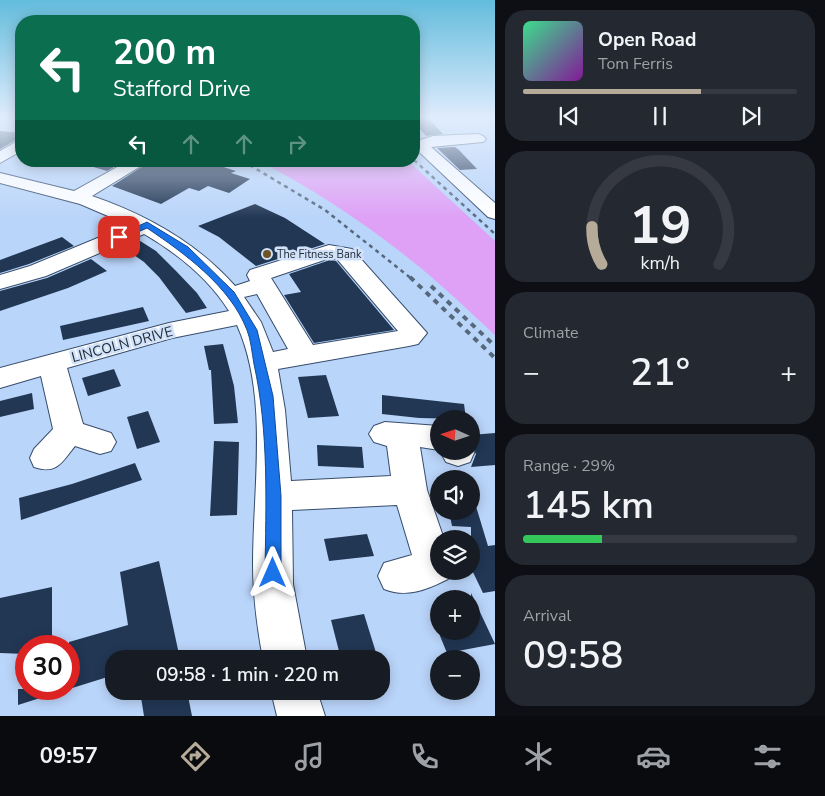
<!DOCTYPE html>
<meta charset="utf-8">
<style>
:root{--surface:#171b24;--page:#242831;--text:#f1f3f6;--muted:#9ea1a6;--line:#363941;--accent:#b6ab98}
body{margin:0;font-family:"Nunito Sans",sans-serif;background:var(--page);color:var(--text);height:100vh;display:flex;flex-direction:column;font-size:19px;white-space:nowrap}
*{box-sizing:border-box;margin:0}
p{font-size:16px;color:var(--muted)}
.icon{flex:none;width:28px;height:28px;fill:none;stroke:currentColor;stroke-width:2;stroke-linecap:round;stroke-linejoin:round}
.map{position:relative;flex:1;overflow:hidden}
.details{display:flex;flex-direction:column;gap:10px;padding:10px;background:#0d0f14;width:330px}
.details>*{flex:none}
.hud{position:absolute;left:15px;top:15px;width:405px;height:152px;border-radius:20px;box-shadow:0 2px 12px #0003;background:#0b6e4f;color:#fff;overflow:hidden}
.needle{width:32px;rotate:273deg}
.controls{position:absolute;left:430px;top:410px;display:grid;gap:10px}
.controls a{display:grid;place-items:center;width:50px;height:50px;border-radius:50%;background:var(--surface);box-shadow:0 2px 12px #0003;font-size:25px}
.speed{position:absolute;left:15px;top:635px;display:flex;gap:10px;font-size:25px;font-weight:700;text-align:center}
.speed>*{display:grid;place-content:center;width:65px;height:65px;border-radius:50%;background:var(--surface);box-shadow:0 2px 12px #0003;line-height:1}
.speed .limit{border:8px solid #d22;background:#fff;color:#111}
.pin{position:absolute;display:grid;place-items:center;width:42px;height:42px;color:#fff;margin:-21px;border-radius:10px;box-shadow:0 2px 8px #0006}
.me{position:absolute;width:55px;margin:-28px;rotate:0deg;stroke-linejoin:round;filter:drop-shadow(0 0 4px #0008)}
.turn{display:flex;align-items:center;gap:18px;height:105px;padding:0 15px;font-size:22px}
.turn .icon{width:65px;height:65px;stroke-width:2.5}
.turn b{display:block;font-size:35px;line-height:42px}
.lanes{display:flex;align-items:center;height:48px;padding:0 15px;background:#0003;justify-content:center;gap:25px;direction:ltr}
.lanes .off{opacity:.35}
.big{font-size:38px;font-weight:600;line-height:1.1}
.details .card{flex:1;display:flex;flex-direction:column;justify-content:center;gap:8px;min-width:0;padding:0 18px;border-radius:20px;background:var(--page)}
.details .dial{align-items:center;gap:0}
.dial svg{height:130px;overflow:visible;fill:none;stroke:var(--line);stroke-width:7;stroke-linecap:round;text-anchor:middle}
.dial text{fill:var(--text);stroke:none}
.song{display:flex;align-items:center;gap:15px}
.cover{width:60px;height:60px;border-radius:8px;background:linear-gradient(135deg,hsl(150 70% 55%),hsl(290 70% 35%))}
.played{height:5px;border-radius:2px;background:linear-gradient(90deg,var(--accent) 65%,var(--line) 65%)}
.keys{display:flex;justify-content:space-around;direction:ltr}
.heat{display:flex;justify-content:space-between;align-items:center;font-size:28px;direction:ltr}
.charge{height:8px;border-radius:4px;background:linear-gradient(90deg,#34c759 29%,var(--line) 0)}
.trip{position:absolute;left:105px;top:650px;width:285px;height:50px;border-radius:20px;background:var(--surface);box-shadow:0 2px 12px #0003;font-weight:600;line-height:50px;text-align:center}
.tab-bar{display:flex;height:80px;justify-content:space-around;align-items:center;background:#090b0e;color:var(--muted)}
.tab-bar .icon{width:35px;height:35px}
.tab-bar .selected{color:var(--accent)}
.tab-bar b{font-size:22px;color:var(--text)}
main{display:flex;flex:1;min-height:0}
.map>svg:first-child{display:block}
.green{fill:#dfa1f6}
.building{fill:#223754}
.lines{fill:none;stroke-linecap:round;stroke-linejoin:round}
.minor-casing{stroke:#374d6c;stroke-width:2}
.minor{fill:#fff;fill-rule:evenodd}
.rail-far1{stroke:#57687d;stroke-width:2.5;stroke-dasharray:4 4;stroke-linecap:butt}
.rail{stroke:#57687d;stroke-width:4;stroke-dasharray:5.5 5.5;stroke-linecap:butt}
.route{fill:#1a73e8;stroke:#114b97}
.poi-dot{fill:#6f5226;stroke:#d1e1f8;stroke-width:2}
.labels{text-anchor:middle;stroke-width:5;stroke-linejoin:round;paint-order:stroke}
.far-poi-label{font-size:11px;fill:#212c39;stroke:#d1e1f8;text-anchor:start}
.street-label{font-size:14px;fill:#212c39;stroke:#d1e1f8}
</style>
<main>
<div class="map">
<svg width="495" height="716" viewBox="0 0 495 716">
<rect width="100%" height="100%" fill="#bad5fa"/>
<path class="green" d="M259,161H408L495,241V335C468,310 441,284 412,261C365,223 313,189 259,161Z"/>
<path class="building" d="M417,118H428L443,134L426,136L414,122Z
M0,131L21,133V137L0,149Z
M455,147L459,150L477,169L460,170L437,148Z
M91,161H124L107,171L90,166Z
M151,161H205L236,171L231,173L250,179L229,193L208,186L199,191L189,188L161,204L112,186Z
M255,204L285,218L325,244L256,266L219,237L198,226Z
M62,237L74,246L29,264L0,273V260Z
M137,239L156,251L177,272L197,293L207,308L186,313L159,277L144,262L121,246Z
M91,259L107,271L68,288L0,311V291L47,278Z
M330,260L336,261L394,330L314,343L284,295L301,292L289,274Z
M143,307L149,321L63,340L60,326Z
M223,344L234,386L238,423L214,424L211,370H209L204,346Z
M114,369L121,386L88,396L82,378Z
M326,375L339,416L308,418L298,377Z
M32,393L34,409L0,417V401Z
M382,395L464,404L466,419L419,418L382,414Z
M148,411L160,442L137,449L127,417Z
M495,433V465L471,467L476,454L471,445V435Z
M214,441L239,442L237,515L210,516Z
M317,445L362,447L364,468L318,466Z
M135,463L142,480L21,520L19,498L72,484Z
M475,503L488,546L495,545V591L483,593L471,568V527L452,526L449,511H471V504Z
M367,534L374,556L329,561L324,539Z
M159,561L180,659H114V675L69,689V642L128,625L120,572Z
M52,587V646H26V654L0,653V598Z
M471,593L495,644L447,653L438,631H471Z
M364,614L378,659H341L331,620Z
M18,689H59V692L18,705Z
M140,691H187L192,716H144Z"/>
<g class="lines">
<g class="minor-casing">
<path id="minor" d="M478,134L483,136L486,139L483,142L431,147L495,203V219L488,217L414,147V142L433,136Z
M21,139V151L0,163V151Z
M128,161H149L92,196C147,215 196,242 235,286L250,281L247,275L250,270L329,245L352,249L427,333L418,344L409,346L278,369L285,410L291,481L391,476L387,446L374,442L369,434L374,426L385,422L439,426V450L420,447L427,490L444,539H439V571H451L448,579C426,590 407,598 384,589L378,576L384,563L412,555L397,505L292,510L293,584L307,659H263C257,627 253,596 253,564C253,487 269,396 237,325L172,338L67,368L83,424L111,433L116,442L111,451L100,454L75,446C62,462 57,475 34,467L30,458L34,449L53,429L41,376L0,388V368L169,323L229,311C209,279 177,253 144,234L46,276L0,289V275L30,266L129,225L80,204L0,183V173L74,191ZM330,258L337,259L398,331L313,345L271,278ZM257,294L288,349L273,352L261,322L244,297Z
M471,447L474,453L470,462L458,466L446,462L440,451H471Z
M271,691H317L325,716H277Z"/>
</g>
<use href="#minor" class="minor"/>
<path class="rail-far1" d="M414,160L495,234
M243,161L325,210L412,279"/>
<path class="rail" d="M410,277L495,358
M431,286L495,346"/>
</g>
<linearGradient id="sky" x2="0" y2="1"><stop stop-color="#63bcdc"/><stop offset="0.54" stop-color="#e0ecfd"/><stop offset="1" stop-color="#e0ecfd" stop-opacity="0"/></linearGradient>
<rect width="495" height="218" fill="url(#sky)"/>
<path class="route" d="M147,222L188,247L234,292L257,330L273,396L281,496V573L278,578L273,580L267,578L265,573C266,503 269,432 254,364C252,353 251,340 247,330C230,286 184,253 147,228L122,239L115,237Z"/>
<circle class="poi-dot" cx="267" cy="254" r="5"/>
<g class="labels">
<g class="far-poi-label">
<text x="277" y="258">The Fitness Bank</text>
</g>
<g class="street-label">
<text transform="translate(122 344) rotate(-15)" y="5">LINCOLN DRIVE</text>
</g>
</g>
</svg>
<div class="controls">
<a><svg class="needle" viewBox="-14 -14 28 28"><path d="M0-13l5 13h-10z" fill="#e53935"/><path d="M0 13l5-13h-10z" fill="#9ea1a6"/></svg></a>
<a><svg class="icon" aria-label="sound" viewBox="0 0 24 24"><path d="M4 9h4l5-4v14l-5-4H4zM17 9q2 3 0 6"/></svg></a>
<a><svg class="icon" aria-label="layers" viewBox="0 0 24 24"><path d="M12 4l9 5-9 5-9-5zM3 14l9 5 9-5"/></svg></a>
<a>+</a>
<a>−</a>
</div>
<div class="speed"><div class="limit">30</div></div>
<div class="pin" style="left:119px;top:237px;background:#d93025"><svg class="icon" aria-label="arrive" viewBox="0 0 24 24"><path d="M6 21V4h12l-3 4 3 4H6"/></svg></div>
<svg class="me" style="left:273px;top:573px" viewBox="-20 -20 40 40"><path d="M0-17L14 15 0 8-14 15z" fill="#1a73e8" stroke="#fff" stroke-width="4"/></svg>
<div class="trip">09:58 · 1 min · 220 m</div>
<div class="hud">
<div class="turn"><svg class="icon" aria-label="left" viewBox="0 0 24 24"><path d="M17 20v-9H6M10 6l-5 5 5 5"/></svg><div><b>200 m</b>Stafford Drive</div></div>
<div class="lanes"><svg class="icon" aria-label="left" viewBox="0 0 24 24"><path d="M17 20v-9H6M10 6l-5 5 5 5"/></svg><svg class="icon off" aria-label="ahead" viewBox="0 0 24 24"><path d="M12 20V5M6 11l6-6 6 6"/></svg><svg class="icon off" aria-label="ahead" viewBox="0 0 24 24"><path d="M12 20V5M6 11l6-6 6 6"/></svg><svg class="icon off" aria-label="right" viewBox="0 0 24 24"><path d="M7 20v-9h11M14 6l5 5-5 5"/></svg></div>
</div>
</div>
<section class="details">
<div class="card">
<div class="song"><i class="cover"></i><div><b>Open Road</b><p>Tom Ferris</p></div></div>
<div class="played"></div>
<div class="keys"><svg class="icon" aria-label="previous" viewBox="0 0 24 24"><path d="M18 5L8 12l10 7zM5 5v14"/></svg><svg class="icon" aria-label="pause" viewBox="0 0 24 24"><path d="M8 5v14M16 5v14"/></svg><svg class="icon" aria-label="next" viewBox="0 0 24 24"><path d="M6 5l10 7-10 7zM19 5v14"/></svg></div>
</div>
<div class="card dial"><svg viewBox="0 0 100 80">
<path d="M14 69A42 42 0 1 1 86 69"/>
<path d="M14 69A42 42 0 0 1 8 46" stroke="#b6ab98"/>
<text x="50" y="56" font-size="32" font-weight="700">19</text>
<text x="50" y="72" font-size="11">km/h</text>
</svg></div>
<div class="card"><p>Climate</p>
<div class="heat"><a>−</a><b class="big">21°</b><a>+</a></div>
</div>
<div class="card"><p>Range · 29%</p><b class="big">145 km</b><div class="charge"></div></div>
<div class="card"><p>Arrival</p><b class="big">09:58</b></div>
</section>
</main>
<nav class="tab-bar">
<b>09:57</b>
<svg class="icon selected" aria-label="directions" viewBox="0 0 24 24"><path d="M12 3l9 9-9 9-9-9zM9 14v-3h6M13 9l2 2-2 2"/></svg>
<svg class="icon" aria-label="music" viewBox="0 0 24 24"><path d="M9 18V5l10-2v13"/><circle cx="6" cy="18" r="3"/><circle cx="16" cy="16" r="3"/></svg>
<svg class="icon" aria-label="phone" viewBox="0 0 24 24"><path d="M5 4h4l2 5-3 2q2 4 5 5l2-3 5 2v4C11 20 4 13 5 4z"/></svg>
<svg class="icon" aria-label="climate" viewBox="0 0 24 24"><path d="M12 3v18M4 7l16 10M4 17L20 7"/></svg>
<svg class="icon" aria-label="car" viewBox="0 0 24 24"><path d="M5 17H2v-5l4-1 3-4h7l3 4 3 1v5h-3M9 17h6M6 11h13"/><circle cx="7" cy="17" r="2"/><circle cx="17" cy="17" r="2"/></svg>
<svg class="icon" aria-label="filters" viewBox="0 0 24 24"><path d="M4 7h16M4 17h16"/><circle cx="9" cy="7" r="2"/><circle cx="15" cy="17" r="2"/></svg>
</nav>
